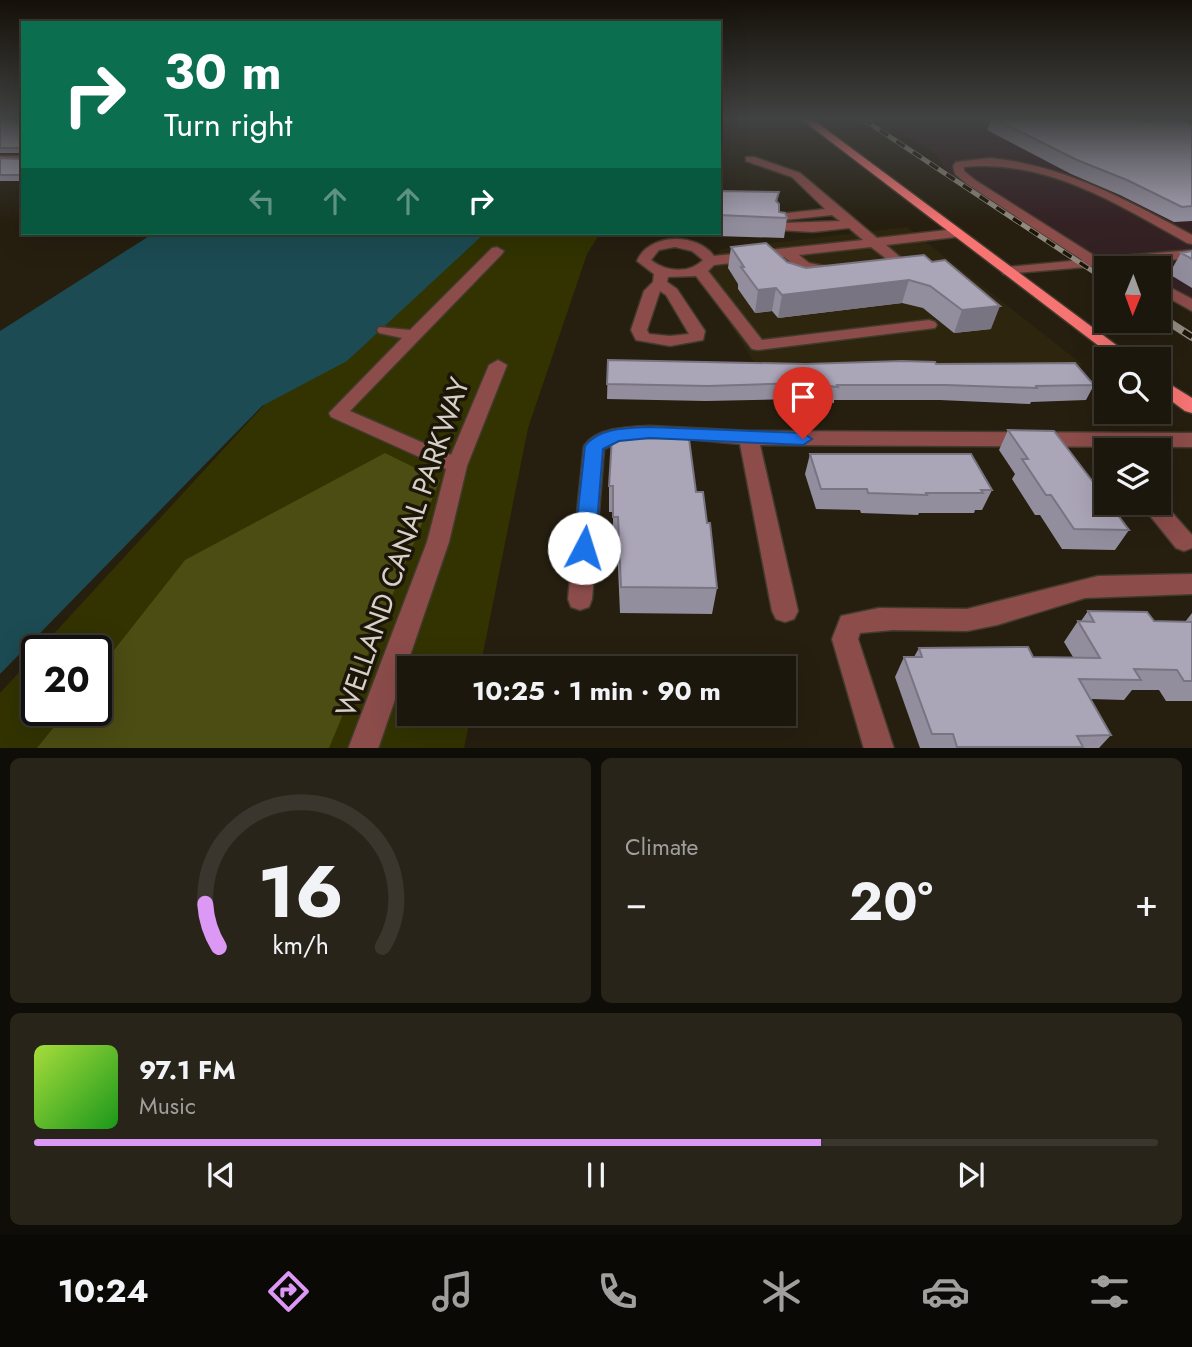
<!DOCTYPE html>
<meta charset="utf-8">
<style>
:root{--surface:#1c170c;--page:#29241a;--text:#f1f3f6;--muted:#a09f9d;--line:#3a362d;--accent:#db99f5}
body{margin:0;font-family:Jost,sans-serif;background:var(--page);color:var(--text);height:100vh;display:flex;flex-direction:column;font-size:26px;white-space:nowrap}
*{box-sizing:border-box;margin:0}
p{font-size:23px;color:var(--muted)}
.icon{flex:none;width:38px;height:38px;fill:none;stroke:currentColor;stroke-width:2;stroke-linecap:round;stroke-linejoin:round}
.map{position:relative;height:748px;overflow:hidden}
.panel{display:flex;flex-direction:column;gap:10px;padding:10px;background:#0f0d07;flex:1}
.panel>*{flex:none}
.guide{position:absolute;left:21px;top:21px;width:700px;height:214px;border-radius:0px;box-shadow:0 7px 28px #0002,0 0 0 2px var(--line);background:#0b6e4f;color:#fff;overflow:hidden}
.needle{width:46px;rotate:181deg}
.fabs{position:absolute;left:1094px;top:256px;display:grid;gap:14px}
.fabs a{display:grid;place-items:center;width:77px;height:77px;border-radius:0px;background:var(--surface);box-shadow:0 7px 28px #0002,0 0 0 2px var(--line);font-size:35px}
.speed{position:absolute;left:21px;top:635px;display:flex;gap:14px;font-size:35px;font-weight:700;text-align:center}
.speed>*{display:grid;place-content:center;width:91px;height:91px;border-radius:50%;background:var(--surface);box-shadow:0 7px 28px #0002,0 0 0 2px var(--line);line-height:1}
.speed .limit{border:4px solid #111;border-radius:10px;background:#fff;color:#111}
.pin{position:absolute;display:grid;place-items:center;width:60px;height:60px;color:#fff;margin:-72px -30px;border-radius:50% 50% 50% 0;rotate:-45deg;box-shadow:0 0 7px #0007}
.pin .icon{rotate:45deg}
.me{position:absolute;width:77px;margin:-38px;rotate:5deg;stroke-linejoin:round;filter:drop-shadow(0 0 5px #0008)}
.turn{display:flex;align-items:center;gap:24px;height:147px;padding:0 28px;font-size:32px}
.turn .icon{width:91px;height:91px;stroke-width:2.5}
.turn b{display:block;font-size:49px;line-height:60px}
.lanes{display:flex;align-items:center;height:66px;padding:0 28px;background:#0003;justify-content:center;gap:35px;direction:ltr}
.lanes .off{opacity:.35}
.big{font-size:52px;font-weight:700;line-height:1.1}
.panel .tile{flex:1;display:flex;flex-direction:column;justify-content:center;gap:10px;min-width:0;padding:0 24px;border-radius:10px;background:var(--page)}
.panel .dial{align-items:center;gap:0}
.dial svg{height:182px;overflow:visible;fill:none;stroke:var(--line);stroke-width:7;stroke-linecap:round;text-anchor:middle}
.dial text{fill:var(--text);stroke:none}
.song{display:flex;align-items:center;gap:21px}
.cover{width:84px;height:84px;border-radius:10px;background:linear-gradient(135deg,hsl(80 70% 55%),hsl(120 70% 35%))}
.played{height:7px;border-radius:4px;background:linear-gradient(90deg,var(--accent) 70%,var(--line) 70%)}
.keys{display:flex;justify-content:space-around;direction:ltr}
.heat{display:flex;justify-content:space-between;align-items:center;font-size:38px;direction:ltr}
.panel .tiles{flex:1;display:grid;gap:10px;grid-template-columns:1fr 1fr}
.tile:last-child{grid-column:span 2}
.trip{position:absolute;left:397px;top:656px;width:399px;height:70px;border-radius:0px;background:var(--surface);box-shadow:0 7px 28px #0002,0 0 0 2px var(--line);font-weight:700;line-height:70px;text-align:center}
.dock{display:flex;height:112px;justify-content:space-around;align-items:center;background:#0b0905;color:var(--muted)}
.dock .icon{width:49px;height:49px}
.dock .current{color:var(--accent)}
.dock b{font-size:32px;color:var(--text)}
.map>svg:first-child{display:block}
.built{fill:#2e250f}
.industrial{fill:#342124}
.green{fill:#323300}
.forest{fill:#4c4d13}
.water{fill:#1c4b53}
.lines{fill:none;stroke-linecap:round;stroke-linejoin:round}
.minor-casing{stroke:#423b2d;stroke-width:3}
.major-casing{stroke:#423b2d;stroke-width:3}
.minor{fill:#8b4c4a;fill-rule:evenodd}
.major{fill:#f77473;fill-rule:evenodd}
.rail-far1-casing{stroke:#908a7f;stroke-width:5}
.rail-casing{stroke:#908a7f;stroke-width:8}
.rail-far1{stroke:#1c1608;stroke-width:3.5;stroke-dasharray:10;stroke-linecap:butt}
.rail{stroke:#1c1608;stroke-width:5;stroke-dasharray:15;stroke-linecap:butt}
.wall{fill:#938e9e}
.shaded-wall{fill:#787481}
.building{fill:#aba5b8;stroke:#787481;stroke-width:2}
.route{fill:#1a73e8;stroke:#114b97;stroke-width:2}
.labels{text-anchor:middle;stroke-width:7;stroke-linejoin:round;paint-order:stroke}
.near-street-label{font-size:28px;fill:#d5d1c8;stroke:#1c1608}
</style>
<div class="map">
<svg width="1192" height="749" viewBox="0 0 1192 749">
<rect width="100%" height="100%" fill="#261f10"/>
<path class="built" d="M907,227L1083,365H756L702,280L721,249Z"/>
<path class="industrial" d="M879,119H1192V313L1159,292L1158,268H1097L946,170L937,155Z"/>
<path class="green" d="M422,233H600L587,254L528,428L480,668H410V714H471L464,748H0V693L37,653V710H96V651H38Z"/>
<path class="forest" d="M385,453L440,480L329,748H37L67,711L96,710V673L185,560Z"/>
<path class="water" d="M154,233H485L347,361L262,406L0,674V331Z"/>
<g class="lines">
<g class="minor-casing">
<path id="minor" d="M0,156H23V162H0Z
M746,157H754L800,173L877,238L956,229L962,233L956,237L886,245L907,263L905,266L886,269L879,265L888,260L871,247L799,255L809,263L835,268V274C815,277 799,269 784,257L714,265L708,271L762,340L929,320L935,322L937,325L935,328L758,350L752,349L696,276L668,277L667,282L677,289L705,331L703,340L670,346L636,340L631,330L644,291L653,282L654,274L637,261C648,233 697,232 714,256L863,240L849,228L813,232L778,230V224L782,223L840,221L832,215L775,221V215L779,214L825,209L792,177L746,161ZM675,247L692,251L703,260C689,274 666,272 651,260L659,250ZM660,291L666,295L689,334L670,336L649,334L647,330Z
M990,158C1064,165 1127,200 1192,235V244L1187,243C1117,204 1047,159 964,167V171L975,180L1098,258L1192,250V258L1003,274V268L1008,267L1082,260L967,184L955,174L953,166L956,162Z
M497,247L504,251L502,254L350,411L451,455L489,365L498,360L507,365L467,466L449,542L378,749H348L427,542L446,469L331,417L329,413L402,338L379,333L377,330L379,327L410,330L492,248Z
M1158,281L1192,299V311L1158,292Z
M650,426L749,431L1192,433V447L760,445L798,611L794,619L785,622L776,619L772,611L740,444C697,441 643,429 604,449L592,599L589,607L580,610L571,607L568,599L584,446C597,427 629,427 650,426Z
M1158,497L1192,535V548L1184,551L1176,548L1139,502H1158Z
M1192,574V594L1085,598L997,625L967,631L893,630L860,633L858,639L894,749H864L832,639L841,616L879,608L967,609L1098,576Z"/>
</g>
<g class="major-casing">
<path id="major" d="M801,119H812L1135,359H1116Z
M1158,377L1192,398V413L1185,411L1158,391Z"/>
</g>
<use href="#minor" class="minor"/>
<use href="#major" class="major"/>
<g class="rail-far1-casing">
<path id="rail-far1" d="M863,119L1106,280
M1161,119L1192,131"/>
</g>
<g class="rail-casing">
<path id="rail" d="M1158,315L1192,337"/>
</g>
<use href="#rail-far1" class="rail-far1"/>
<use href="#rail" class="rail"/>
</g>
<path class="wall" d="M0,119H23V181H0V158L20,159L22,153H0Z
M991,119H1135L1144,122L1192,125V221L1174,222L1120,195L1071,174L987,130Z
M719,191L779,192L777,202L779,212L787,218L784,238L651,234V233H719Z
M731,247L806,268L924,255L991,329L954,333L923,308L902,303L778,318L772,311L755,313L738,289V284L728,268Z
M1192,251V288L1169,274L1181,253Z
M608,360L806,364H936L1094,385L1086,400L1031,402L1030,404L940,400H834V403L798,399L706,401L607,399Z
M1008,430L1129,530L1115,550L1062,549L1040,515H1035L1012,479L1015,474L999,450Z
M810,454L992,490L982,510H975L974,513H919L918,515L861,513L860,510L816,509L805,474Z
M609,486L696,492L717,588L712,614L620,613L617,544H613V512H609Z
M1088,611L1154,621L1185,622L1192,613V701H1166L1159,690H1132L1124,700L1091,699L1111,735L1099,748H920L895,677L904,657H914L919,648L1033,657H1073L1064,642L1078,621H1081Z"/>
<path class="shaded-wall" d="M909,280L902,303L778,318L782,295Z
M776,288L772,311L755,313L758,290Z
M1000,306L991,329L954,333L962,310Z"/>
<path class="building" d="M0,119H23V150L20,148H0Z
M995,119H1135L1144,122L1180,120L1192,125V206L1182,207L1127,180L1077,160Z
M23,151V175H0V158L20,159Z
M719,191L779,192L776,201L779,204V212L785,213L787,218L719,215Z
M766,243L787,262L806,268L924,255L932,262L945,260L1000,306L962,310L930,286L909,280L782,295L776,288L758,290L741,267H744L731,247Z
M1192,251V259L1181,253Z
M608,360L806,364L902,361L935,362L936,364L1075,363L1094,385L1036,386L1037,388L945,385H837L838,387L801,383L708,386L607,384Z
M1008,430L1054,431L1106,499V502H1108L1129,530L1074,529L1051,495H1046L1022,459H1028Z
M612,438L689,439L696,492H703L707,523H710L717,588L621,587L618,517H613V486H609Z
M810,454H971L992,490H981L983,493H926L927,495L868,493L867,489H821Z
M1088,611L1147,612L1154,621L1192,622V681H1184L1177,670L1134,669L1141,680L1079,679L1111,735L1077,736L1083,747H957L953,734H932L904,657H922L919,648L1028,647L1033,657L1100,658L1078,621L1094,622Z"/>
<linearGradient id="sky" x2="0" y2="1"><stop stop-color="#151109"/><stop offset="0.53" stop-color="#414242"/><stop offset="1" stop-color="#414242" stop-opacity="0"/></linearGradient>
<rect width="1192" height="224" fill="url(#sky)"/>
<path class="route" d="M650,427L803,433L812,439L803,445L650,438L619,441L603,449L595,548L592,554L584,556L577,554L574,548L585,446C599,427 629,428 650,427Z"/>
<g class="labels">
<g class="near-street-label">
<text transform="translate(402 547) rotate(-71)" y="10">WELLAND CANAL PARKWAY</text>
</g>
</g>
</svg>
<div class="fabs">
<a><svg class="needle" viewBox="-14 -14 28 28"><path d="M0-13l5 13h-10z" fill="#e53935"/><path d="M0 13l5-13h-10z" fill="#a09f9d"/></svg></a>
<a><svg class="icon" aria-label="search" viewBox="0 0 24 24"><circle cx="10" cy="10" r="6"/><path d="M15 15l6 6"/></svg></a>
<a><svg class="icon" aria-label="layers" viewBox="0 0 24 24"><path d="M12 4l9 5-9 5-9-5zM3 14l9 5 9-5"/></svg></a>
</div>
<div class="speed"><div class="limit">20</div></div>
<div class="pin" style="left:803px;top:439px;background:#d93025"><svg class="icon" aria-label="arrive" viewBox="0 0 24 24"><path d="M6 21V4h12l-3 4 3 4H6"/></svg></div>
<svg class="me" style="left:584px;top:548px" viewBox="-20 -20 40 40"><circle r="19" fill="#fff"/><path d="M0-13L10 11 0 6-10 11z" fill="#1a73e8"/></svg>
<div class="trip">10:25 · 1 min · 90 m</div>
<div class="guide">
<div class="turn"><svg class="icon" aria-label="right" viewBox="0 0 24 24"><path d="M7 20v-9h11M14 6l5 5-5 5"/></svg><div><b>30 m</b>Turn right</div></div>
<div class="lanes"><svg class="icon off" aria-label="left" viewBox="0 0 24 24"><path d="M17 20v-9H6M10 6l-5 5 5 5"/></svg><svg class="icon off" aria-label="ahead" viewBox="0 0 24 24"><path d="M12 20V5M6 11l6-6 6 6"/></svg><svg class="icon off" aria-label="ahead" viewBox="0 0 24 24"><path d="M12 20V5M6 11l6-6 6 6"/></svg><svg class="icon" aria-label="right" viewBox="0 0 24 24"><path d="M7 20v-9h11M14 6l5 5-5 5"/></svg></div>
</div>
</div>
<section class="panel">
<div class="tiles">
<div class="tile dial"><svg viewBox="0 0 100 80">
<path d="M14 69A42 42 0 1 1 86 69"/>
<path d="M14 69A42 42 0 0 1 8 50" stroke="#db99f5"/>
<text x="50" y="56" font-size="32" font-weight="700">16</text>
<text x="50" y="72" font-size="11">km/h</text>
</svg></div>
<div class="tile"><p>Climate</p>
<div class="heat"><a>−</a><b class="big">20°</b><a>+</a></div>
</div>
<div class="tile">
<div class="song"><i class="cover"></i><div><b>97.1 FM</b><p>Music</p></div></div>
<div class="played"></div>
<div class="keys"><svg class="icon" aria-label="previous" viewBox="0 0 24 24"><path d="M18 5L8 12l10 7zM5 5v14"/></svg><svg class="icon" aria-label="pause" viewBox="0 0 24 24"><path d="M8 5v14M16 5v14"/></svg><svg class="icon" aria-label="next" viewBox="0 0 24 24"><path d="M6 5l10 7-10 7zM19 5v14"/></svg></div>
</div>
</div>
</section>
<nav class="dock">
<b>10:24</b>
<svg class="icon current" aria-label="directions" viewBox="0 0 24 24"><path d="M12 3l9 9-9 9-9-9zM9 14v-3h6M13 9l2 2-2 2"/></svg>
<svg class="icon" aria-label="music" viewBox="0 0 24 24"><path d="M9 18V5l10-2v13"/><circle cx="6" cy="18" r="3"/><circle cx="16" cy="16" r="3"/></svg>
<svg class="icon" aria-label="phone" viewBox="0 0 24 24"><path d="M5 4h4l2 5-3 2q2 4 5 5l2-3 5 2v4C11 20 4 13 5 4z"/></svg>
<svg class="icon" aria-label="climate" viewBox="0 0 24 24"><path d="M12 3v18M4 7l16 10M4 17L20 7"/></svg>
<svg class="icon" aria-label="car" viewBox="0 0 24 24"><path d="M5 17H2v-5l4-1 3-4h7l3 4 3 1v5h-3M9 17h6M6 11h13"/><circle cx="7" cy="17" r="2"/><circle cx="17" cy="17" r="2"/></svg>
<svg class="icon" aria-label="filters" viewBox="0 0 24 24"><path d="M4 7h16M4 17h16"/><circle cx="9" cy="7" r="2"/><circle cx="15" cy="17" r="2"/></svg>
</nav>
